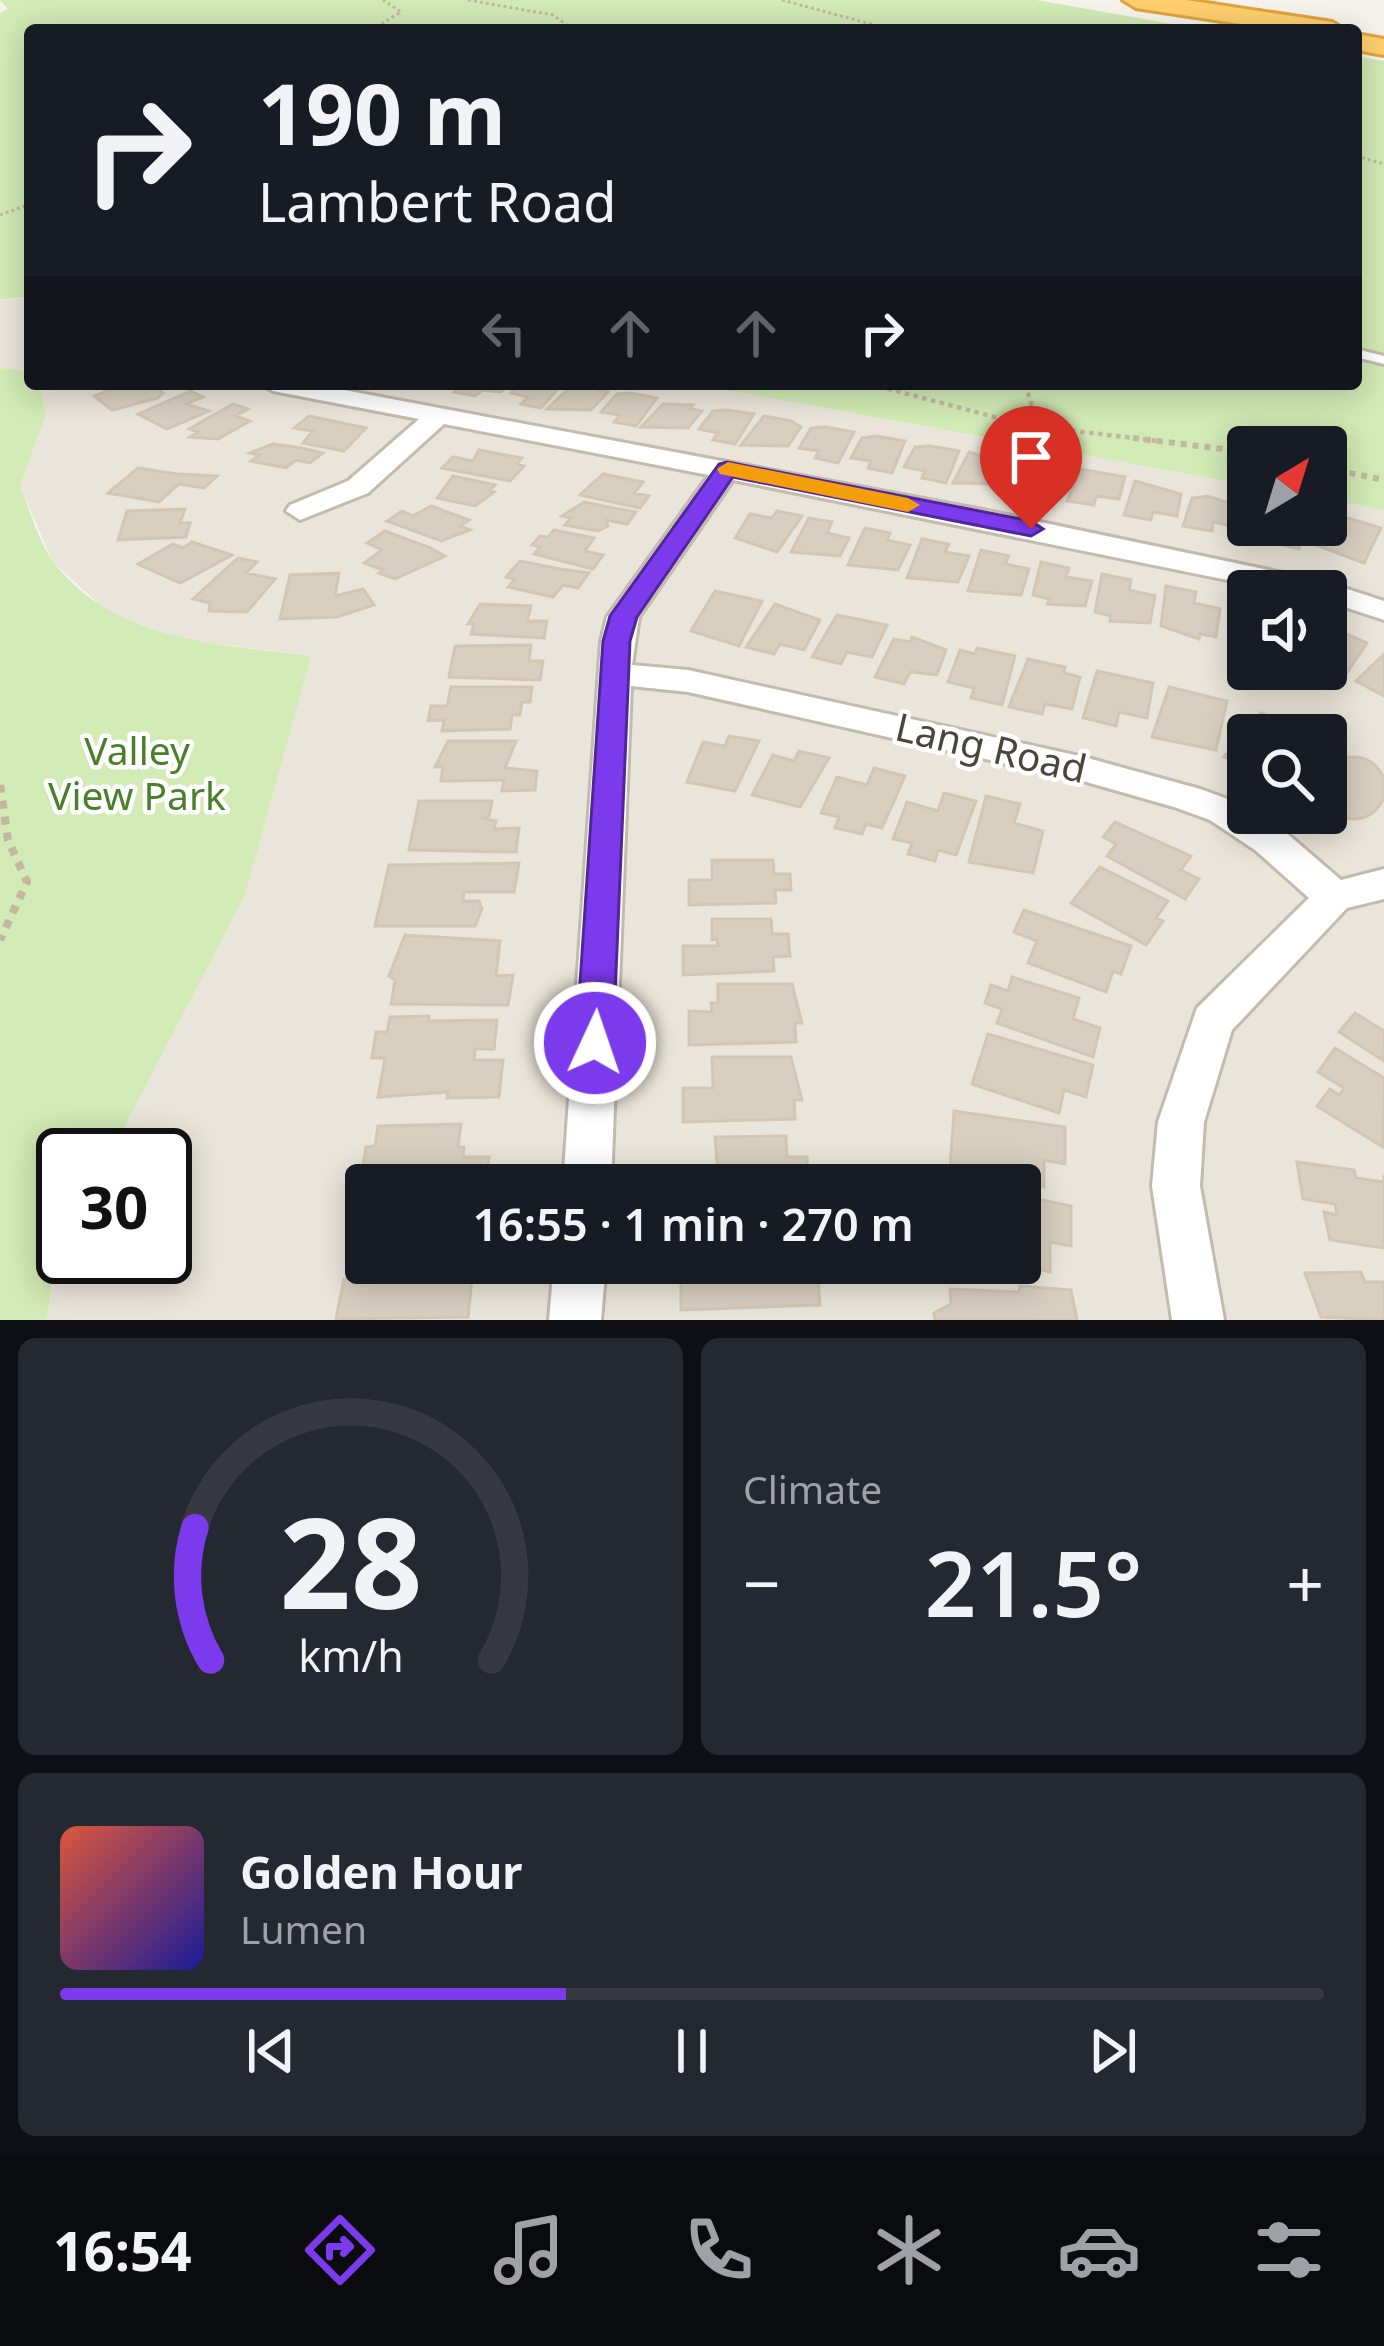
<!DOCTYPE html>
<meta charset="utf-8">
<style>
:root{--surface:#171b24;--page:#242831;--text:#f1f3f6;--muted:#9ea1a6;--line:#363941;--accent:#7c3aed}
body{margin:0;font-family:"Noto Sans",sans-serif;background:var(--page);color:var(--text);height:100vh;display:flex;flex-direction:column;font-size:45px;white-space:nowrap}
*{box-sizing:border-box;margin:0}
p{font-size:39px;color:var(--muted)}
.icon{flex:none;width:66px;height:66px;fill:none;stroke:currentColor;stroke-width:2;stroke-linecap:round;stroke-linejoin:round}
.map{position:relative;height:1320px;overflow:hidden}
.side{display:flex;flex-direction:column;gap:18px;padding:18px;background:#0d0f14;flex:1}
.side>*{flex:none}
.banner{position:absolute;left:24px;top:24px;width:1338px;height:366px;border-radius:12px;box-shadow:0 6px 30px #0003;background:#171b24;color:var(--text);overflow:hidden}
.needle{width:78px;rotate:38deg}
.controls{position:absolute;left:1227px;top:426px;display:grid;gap:24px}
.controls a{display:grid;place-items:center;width:120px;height:120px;border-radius:12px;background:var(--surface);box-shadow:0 6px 30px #0003;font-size:60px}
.speed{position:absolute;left:36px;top:1128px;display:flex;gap:24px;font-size:60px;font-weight:700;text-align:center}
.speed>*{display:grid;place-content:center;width:156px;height:156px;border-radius:50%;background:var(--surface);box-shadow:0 6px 30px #0003;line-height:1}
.speed .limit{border:6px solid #111;border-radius:18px;background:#fff;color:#111}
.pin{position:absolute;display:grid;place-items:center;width:102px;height:102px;color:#fff;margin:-123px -51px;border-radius:50% 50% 50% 0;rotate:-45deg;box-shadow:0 0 12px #0007}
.pin .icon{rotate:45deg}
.me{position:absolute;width:132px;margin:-66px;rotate:3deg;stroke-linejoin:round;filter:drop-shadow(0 0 9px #0008)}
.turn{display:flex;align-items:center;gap:42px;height:252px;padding:0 36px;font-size:54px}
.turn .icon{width:156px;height:156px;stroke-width:2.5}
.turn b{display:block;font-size:84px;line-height:102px}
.lanes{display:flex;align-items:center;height:114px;padding:0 36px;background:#0003;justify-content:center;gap:60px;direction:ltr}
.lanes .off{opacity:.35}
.big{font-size:90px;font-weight:600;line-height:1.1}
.side .widget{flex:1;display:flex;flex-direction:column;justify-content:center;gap:18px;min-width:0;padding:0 42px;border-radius:18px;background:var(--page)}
.side .dial{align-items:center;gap:0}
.dial svg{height:312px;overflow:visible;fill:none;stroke:var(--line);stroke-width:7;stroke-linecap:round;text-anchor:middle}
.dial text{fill:var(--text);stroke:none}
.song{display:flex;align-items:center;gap:36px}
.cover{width:144px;height:144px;border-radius:18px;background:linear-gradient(135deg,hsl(10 70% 55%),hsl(240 70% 35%))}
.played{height:12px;border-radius:6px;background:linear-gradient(90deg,var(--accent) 40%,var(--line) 40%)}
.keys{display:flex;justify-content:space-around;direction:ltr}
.heat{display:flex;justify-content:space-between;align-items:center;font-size:66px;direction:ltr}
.side .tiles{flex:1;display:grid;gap:18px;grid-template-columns:1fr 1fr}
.widget:last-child{grid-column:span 2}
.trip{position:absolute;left:345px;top:1164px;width:696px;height:120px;border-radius:12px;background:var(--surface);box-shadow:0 6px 30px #0003;font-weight:600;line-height:120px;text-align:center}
.tab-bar{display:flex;height:192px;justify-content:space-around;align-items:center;background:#090b0e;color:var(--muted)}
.tab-bar .icon{width:84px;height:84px}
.tab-bar .active{color:var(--accent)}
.tab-bar b{font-size:54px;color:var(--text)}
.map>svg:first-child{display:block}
.residential{fill:#eae5da;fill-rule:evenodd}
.green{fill:#d2eab5}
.building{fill:#d8cfc1;stroke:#d3c7b4;stroke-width:3}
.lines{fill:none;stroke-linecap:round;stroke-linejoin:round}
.service-casing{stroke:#c2bbae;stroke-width:6}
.minor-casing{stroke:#c2bbae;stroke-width:6}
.motorway-casing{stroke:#e0a43c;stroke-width:6}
.path-far3{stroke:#c4b79f;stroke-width:3;stroke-dasharray:3 3;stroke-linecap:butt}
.path-far2{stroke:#c4b79f;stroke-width:4.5;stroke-dasharray:4.5 4.5;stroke-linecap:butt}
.path-far1{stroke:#c4b79f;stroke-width:6;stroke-dasharray:6 6;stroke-linecap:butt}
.path{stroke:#c4b79f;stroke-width:8;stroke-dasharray:8 8;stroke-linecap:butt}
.service{fill:#fff;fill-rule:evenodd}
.minor{fill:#fff;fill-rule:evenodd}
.motorway{fill:#ffcf6e;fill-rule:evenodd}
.route{fill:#7c3aed;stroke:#51269a;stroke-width:3}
.slow{fill:#f59e0b}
.labels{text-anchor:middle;stroke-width:9;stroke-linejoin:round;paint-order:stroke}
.street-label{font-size:39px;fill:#4b4439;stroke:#fff}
.park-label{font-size:39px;fill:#4a7f2a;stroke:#fff}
</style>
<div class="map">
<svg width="1384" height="1320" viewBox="0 0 1384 1320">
<rect width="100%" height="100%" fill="#f6f3ec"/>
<path class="residential" d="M30,296V371L0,368V301Z
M40,384H693L1248,485V525H1326V499L1384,510V1320H47L55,1259L63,1244V1257H165V1155H110L245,895L310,656L185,640L110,614L53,562L20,486L46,415ZM1248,591H1326V669H1248ZM1248,735H1326V813H1248ZM366,1185H1020V1263H366Z"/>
<path class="green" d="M0,0H1036L1207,30H30V296L0,300V13L8,9Z
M1356,56L1384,61V510L1326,499V447H1248V485L693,384H1356Z
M0,368L30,371V384H40L46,415L20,486C30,510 39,543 54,563C116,642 220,644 311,656L245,895L110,1155H63V1244L55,1260L47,1320H0Z"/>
<path class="building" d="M125,384H167L155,387L163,393L158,398L112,410L94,396Z
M463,384H509L501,392L482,390L475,396L454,392Z
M520,384H562L541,408L521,404L528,397L511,393Z
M573,384L600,387L597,390L608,392L591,410L547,409Z
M191,391L203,397L186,404L209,411L167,429L138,414Z
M631,393L657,398L636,426L614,422L620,415L601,412L617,394Z
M233,404L248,409L235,416L250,421L218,439L190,437L198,432L189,429Z
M663,404L693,405L690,409L702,411L688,428L641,427Z
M727,410L754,414L735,444L713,440L718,433L699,429L713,411Z
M309,416L366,428L344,451L303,443L313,431L294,428Z
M764,416L791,421L801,427L788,446L741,445Z
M826,427L854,432L838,463L815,458L819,451L799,448L811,428Z
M876,436L905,441L892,473L868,468L871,461L851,458L862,438Z
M273,444L302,448L323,453L310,463L296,460L286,468L251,461L259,455L250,453Z
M930,446L959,451L946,483L922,478L925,471L904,467L915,447Z
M479,450L522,458L517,464L524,466L510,481L442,468L453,457L473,461Z
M969,452L1011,464L1002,484L953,483Z
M1024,461L1066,473L1059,495L1037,491L1034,498L1009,493Z
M138,468L177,474L217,476L204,488L179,484L159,502L108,493Z
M1080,469L1125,477L1119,499L1096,496L1094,505L1067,501Z
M603,474L643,482L634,493L649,496L640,508L580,495Z
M453,476L495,485L489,491L494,492L475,506L437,498Z
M1135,481L1181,494L1177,516L1153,512L1151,520L1124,515Z
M1207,496L1239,506L1237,527L1213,522L1212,531L1183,526L1192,498Z
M584,502L613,508L636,512L627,524L606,520L608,526L598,531L565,525L571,518L562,516Z
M431,506L469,520L460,526L470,530L441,541L387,521L402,511L413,516Z
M185,509L180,523H190L186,537L118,540L127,511Z
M777,511L802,516L777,552L735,538L750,514L772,518Z
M1331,513L1381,528L1364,563L1311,543Z
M809,518L832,522L827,533L849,538L840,556L791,552Z
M1251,525H1305L1304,536L1299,549L1271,542L1273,535L1249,530Z
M865,528L890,533L887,540L910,545L898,570L848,565Z
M554,530L594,538L585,551L603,555L593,569L534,554L540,547L532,545L540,536L548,537Z
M385,531L431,548L445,556L395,579L379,573L383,570L364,563L382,550L367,543Z
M922,539L949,544L945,552L969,556L958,582L907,578Z
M192,542L232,555L180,583L138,564L173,544L183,548Z
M981,550L1009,556L1005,564L1029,569L1021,595L968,591Z
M238,558L257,562L246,573L275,579L247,612L209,611L210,603L193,599Z
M520,561L560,569L589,573L578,588L563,585L553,597L508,587L515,579L506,577Z
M1041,562L1069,568L1066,577L1092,581L1085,606L1047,604L1049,599L1033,595Z
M339,573L335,596L363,589L374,605L337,617L280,619L290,575Z
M1102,574L1131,580L1129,590L1155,596L1150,623L1110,621L1111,616L1095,612Z
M1166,586L1196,592L1194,603L1220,609L1216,637L1200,634L1199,639L1161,626Z
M715,591L762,601L739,646L691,631Z
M1247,603H1248V649L1230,643Z
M480,604L531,606L527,621H547L544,638L471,634L474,624H468Z
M775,604L820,620L804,650L780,644L774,654L746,647Z
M837,615L887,625L872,657L847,652L841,664L812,657Z
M1326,625L1367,643L1344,677L1324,669Z
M912,637L946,650L937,675L910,672L904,684L875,677L894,639L910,642Z
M531,645L529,661H543L540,680L449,677L455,646Z
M977,648L1015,656L1002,705L971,698L974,688L948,682L960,650L975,654Z
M1384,654V696L1356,681Z
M1028,659L1065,667L1064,673L1080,677L1072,709L1045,704L1042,714L1009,707Z
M1097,671L1153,683L1147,718L1119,712L1116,726L1083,718Z
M451,687H532L530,702H522L520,715H512L510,729L442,731L444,720L428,721L431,706H447Z
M1169,687L1227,701L1216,750L1152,737Z
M1261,713L1300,729L1296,735H1248V767L1224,757Z
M729,736L759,741L735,791L687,782L703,742L725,746Z
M448,741H516L505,768L537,771L535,790L502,791L504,780L441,781L443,767H435Z
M799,751L829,758L800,807L752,795L773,755L794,761Z
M1323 788a31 31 0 1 1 62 0a31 31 0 1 1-62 0Z
M874,768L905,776L882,828L866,824L862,834L835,828L839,817L821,813L837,777L867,785Z
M944,793L976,801L956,855L938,850L935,861L908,854L912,843L893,839L907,802L938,811Z
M986,796L1020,804L1014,823L1043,831L1033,873L969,862Z
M419,801H492L489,816L481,818L496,821L494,829L519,828L516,852L409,850Z
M1115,822L1191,856L1181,870L1199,879L1185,899L1107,856L1116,844L1103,837Z
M712,860H773L774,874H790L791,890H775L776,903L689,905V880H712Z
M519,863L514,892H464L463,901H479L482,909L475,926H375L389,865Z
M1100,867L1168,901L1156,918L1163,921L1146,945L1071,903Z
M1024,910L1131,946L1121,974L1113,971L1106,992L1028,963L1037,941L1014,932Z
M712,919H771L772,934H788L790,956L773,957L774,971L683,975V946H718L717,939L712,940Z
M405,935L500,941L496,976L513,975L508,1005L391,1004L395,980L389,976Z
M1012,977L1079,998L1073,1019L1100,1028L1093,1057L997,1023L1002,1009L985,1003L991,985L1008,991Z
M718,984H792L802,1023H795L796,1042L689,1045V1011L712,1012L711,1003H718Z
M1355,1013L1384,1031V1061L1339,1032Z
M429,1016L428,1021L497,1020L494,1049H475L474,1060H503L499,1097L447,1098L448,1092L378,1097L385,1058H372L376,1032H387L390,1017Z
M988,1034L1093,1065L1086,1097L1064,1090L1059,1113L972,1084Z
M1335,1048L1384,1078L1383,1147L1317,1106L1330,1089L1339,1095L1344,1088L1318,1072Z
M712,1057H791L802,1100H794L795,1119L683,1122V1088H713Z
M954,1111L1065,1127V1164L1044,1160V1187L950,1170Z
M461,1124L458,1147H464L463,1157H489L486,1185H368L370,1173L362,1174L366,1147L375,1146L378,1126Z
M786,1136L787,1157H807L808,1185H683V1174L718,1173L715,1137Z
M1297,1162L1354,1170L1356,1178L1384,1182V1175V1248L1330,1240L1324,1212L1337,1215L1335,1204L1303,1199Z
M1022,1196L1071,1206V1246L1050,1242V1272L1009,1263H1020Z
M366,1240V1263H482V1269H466L465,1279L472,1278L468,1317L336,1319L344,1279H359Z
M817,1263L820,1305L681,1310V1264Z
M1361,1272L1365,1282H1384V1320L1321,1317L1305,1273Z
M1020,1286L1071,1290L1077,1320H935L934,1313L951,1304L950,1289L1019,1292Z"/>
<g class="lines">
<g class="service-casing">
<path id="service" d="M1356,349L1384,356V364L1356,357Z"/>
</g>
<g class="minor-casing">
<path id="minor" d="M261,384H312L988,511L1326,582L1384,601V620L1326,601V591H1282L733,480L639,617L632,665L688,670L1084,757L1200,789L1236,802L1283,830L1341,880L1384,869V899L1347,908L1232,1030L1204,1122L1200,1186L1224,1320H1172L1152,1186L1158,1122L1197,1008L1309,898L1255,850L1210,820L1174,807L1083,781L688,692L631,686L611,1185H563L601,641L607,617L709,475L444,424L368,493L300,520L286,511L290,505L348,481L419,419L273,391Z
M554,1263H606L601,1320H549Z"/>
</g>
<g class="motorway-casing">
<path id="motorway" d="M1123,0H1186L1332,22L1345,30H1280L1136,8Z
M1356,34L1384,39V55L1356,50Z"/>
</g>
<path class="path-far3" d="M468,0L553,15L574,30
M782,0L893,30
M371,30L401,12L383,0
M1356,156L1384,164
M0,215L30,204"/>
<path class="path-far2" d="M870,384L1025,425L1158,441
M1025,384L1034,412L1026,423"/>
<path class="path-far1" d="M1133,438L1248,452
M1326,468L1384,480"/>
<path class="path" d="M0,785L8,840L27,882L0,940"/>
<use href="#service" class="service"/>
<use href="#minor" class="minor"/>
<use href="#motorway" class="motorway"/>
</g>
<path class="route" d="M727,462L1031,521L1043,529L1031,536L733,477L637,617L630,641L613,1043L608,1054L595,1059L582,1054L576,1043L603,641L610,616L719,464Z"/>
<path class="slow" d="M728,462L908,498L920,505L908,512L720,474L717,469Z"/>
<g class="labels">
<g class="street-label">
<text transform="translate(991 748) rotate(13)" y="14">Lang Road</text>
</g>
<g class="park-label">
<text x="137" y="765">Valley<tspan x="137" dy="45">View Park</tspan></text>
</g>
</g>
</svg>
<div class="controls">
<a><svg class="needle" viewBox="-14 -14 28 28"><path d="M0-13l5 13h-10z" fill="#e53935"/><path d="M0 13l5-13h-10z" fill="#9ea1a6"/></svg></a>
<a><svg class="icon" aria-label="sound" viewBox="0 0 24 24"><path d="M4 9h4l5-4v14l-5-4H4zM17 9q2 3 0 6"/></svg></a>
<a><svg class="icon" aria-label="search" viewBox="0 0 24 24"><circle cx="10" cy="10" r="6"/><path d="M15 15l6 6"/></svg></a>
</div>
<div class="speed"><div class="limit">30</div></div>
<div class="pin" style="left:1031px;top:529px;background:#d93025"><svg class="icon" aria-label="arrive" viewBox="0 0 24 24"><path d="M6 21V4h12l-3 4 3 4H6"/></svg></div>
<svg class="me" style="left:595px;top:1043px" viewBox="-20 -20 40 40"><circle r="17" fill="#7c3aed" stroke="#fff" stroke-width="3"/><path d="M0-11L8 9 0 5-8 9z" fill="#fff"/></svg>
<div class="trip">16:55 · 1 min · 270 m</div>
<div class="banner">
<div class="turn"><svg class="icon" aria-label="right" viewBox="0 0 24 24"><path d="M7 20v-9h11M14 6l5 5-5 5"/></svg><div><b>190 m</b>Lambert Road</div></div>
<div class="lanes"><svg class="icon off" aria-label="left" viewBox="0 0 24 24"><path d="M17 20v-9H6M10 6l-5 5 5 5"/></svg><svg class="icon off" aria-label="ahead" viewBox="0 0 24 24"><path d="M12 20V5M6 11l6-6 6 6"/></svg><svg class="icon off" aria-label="ahead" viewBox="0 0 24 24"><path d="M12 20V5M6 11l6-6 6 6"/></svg><svg class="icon" aria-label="right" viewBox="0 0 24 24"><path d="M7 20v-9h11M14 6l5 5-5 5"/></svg></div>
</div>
</div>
<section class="side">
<div class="tiles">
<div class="widget dial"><svg viewBox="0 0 100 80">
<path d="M14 69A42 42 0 1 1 86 69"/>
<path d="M14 69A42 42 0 0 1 10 35" stroke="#7c3aed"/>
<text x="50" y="56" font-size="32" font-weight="700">28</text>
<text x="50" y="72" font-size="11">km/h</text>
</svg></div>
<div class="widget"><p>Climate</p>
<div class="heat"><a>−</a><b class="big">21.5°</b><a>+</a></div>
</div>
<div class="widget">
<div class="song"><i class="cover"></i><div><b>Golden Hour</b><p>Lumen</p></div></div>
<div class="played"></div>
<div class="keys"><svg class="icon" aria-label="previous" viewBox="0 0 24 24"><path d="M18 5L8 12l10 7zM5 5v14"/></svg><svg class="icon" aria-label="pause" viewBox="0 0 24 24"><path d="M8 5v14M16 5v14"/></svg><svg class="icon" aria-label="next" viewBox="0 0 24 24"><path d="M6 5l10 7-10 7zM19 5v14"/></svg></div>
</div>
</div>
</section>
<nav class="tab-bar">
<b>16:54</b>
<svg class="icon active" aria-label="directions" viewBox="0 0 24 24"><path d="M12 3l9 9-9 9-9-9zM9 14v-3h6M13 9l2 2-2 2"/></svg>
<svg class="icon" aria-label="music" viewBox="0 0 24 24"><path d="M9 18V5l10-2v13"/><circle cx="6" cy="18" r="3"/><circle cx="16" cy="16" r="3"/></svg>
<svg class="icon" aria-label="phone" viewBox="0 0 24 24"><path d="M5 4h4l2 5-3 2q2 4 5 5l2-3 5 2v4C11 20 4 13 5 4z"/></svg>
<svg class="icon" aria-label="climate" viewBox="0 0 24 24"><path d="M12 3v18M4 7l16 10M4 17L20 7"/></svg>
<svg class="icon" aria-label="car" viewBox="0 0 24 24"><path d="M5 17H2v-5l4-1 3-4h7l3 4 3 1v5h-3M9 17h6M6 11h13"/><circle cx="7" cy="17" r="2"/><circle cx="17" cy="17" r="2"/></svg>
<svg class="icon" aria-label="filters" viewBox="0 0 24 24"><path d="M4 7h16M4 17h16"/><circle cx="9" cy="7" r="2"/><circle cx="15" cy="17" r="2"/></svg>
</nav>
